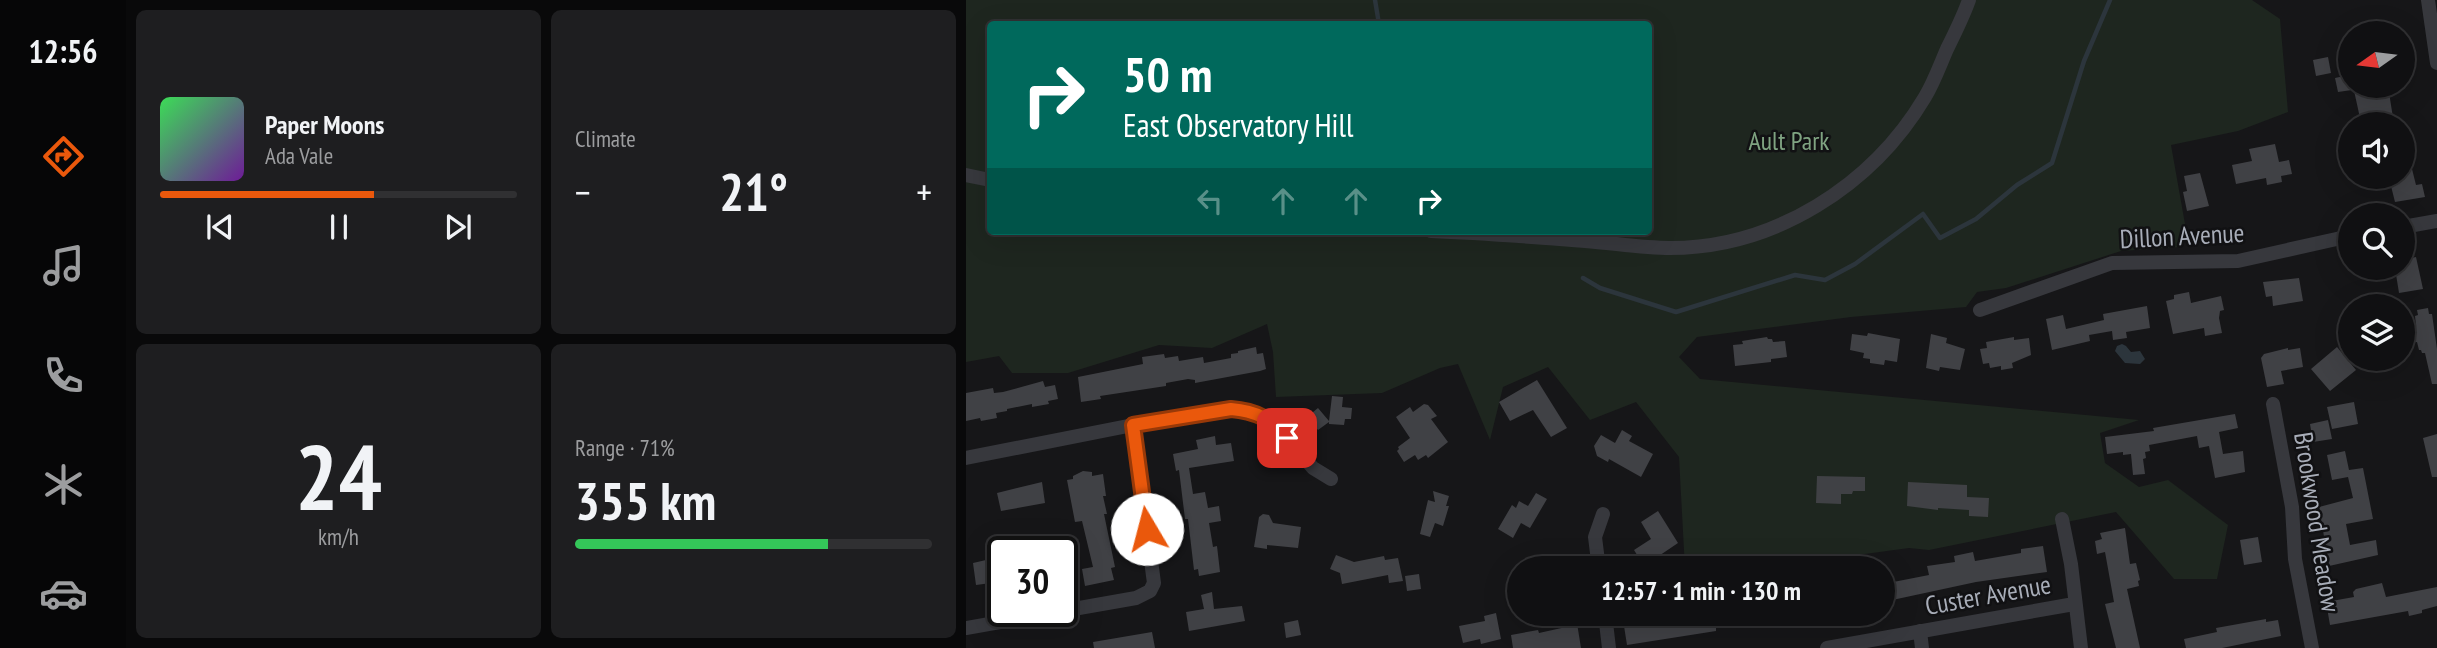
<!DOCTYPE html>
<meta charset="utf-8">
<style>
:root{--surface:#101012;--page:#1e1e20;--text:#f1f3f6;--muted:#9c9d9f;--line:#303032;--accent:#ea580c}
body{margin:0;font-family:"PT Sans Narrow",sans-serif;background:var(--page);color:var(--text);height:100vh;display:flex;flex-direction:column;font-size:26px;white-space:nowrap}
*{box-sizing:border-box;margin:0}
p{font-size:23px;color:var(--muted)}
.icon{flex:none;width:38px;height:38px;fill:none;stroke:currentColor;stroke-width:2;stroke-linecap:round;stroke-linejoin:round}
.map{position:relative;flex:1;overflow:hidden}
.details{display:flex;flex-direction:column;gap:10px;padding:10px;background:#09090a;width:840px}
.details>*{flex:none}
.banner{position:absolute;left:21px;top:21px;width:665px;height:214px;border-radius:7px;box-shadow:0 7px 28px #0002,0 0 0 2px var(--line);background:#00695c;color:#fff;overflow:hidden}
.needle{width:46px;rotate:256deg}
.buttons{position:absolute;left:1372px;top:21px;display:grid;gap:14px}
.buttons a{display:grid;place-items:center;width:77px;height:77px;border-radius:50%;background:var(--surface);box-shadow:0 7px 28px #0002,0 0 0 2px var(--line);font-size:35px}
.speed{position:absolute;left:21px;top:536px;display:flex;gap:14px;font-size:35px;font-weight:700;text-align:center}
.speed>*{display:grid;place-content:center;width:91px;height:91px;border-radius:50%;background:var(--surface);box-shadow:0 7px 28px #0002,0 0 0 2px var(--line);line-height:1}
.speed .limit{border:4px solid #111;border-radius:10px;background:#fff;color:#111}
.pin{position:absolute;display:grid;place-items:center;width:60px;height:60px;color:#fff;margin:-30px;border-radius:14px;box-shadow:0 4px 10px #0006}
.me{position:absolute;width:77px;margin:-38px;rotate:352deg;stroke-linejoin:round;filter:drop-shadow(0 0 5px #0008)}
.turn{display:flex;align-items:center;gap:24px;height:147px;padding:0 21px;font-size:32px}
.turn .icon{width:91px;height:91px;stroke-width:2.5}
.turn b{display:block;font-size:49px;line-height:60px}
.lanes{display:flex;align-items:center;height:66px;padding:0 21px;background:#0003;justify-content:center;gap:35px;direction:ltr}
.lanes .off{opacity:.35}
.big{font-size:52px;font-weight:800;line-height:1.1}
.details .tile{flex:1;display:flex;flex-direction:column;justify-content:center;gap:10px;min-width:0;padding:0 24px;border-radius:10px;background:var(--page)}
.details .dial{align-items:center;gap:0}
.dial b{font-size:91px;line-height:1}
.song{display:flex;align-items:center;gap:21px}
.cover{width:84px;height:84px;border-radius:10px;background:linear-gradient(135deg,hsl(130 70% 55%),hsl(280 70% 35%))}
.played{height:7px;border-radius:4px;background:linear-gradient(90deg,var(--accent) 60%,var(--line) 60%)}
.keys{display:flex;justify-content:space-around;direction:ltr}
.heat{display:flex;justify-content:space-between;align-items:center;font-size:38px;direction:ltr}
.charge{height:10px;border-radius:5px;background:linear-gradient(90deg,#34c759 71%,var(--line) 0)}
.details .tiles{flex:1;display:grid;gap:10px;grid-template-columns:repeat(2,1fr)}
.trip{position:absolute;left:541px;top:556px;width:388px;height:70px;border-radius:35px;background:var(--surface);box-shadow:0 7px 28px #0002,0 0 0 2px var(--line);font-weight:800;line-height:70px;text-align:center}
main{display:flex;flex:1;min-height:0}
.dock{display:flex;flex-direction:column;width:126px;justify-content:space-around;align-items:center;background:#060607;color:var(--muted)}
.dock .icon{width:49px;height:49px}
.dock .active{color:var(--accent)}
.dock b{font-size:32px;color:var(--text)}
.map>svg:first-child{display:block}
.green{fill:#1e261f;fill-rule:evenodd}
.water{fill:#2c353c}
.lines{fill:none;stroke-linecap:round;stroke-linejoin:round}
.stream{stroke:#2c353c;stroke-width:4.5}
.building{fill:#404145}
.minor{stroke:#37383d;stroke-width:14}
.route-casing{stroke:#983908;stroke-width:18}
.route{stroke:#ea580c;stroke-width:12}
.labels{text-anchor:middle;stroke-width:5;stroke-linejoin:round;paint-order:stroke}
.park-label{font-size:26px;fill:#7fa381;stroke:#111113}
.street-label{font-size:26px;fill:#a8adb8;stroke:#111113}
</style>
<main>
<nav class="dock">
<b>12:56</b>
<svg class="icon active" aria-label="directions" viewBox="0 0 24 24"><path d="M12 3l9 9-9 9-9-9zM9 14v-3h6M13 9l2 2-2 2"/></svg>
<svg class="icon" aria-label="music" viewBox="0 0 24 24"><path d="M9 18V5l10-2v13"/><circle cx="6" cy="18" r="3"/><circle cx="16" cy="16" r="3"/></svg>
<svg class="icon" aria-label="phone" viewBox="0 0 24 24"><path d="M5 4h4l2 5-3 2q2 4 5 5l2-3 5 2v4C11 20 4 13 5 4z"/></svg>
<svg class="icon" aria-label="climate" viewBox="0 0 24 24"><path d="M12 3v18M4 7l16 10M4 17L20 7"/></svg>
<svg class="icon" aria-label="car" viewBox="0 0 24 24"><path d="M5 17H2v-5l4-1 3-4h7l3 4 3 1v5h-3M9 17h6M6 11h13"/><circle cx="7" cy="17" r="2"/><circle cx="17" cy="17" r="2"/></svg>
</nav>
<section class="details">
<div class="tiles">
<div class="tile">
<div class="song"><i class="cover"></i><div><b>Paper Moons</b><p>Ada Vale</p></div></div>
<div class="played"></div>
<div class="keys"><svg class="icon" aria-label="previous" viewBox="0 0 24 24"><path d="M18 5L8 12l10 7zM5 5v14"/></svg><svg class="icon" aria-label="pause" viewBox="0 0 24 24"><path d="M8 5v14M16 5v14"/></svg><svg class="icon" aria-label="next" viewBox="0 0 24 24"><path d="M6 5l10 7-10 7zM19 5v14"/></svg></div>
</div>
<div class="tile"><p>Climate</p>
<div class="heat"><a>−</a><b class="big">21°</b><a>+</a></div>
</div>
<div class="tile dial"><b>24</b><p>km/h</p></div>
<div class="tile"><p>Range · 71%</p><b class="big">355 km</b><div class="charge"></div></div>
</div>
</section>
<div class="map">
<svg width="1471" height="648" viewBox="0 0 1471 648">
<rect width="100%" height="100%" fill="#161618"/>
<path class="green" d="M0,0H1286L1314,19L1322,112L1272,131L1205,145L1222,241H1213L1214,247L1155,251L1040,288L1011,292L1000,307L885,317L731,337L713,357L734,379L1173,420L1134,433L1139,463L1173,487L1202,480L1262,525L1251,579H1208L1150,512L963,550L943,548L789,569H719L713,457L670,402L624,420L582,367L537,387L524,440L492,364L474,368L416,393L310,397L307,352L301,324L246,348L193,345L102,373H46L33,356L0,362ZM24,24H682V231H24Z"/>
<path class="water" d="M1156,344L1160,346L1165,352L1174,351L1179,359L1174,364L1159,363L1149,351L1151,346Z"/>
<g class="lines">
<path class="stream" d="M409,0L413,24
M617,278L634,288L710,312L829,275L859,280L889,264L957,214L974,238L1010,219L1051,185L1086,163L1118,61L1144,0"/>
</g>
<path class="building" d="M1362,57L1365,73L1350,76L1347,60Z
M1383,75L1386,90L1372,92L1369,78Z
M1387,86H1422L1428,124H1404L1403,116L1394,118Z
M1309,144L1313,162L1323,160L1326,174L1315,176L1316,182L1301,185L1300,178L1270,184L1266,165L1286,161L1283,149Z
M1437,149H1441L1450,185L1456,184L1459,197L1429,202L1425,186L1428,185L1426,177H1437Z
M1234,173L1243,206L1221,211L1217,192L1221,191L1218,176Z
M1450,257L1457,289L1433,293L1429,268H1437V260Z
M1333,278L1337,301L1307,306L1306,296L1300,297L1297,282Z
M1223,292L1225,303L1255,296L1258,310L1254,311L1253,318L1256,333L1239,336L1238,328L1207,334L1200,301L1208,299V295Z
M1181,306L1184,328L1160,332L1161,338L1147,340L1146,331L1123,335L1124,341L1086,350L1080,319L1097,315L1100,329L1138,320L1137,314Z
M1462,308L1463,314H1466L1471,349V384H1466L1459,353H1456L1455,350H1453L1451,342L1444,343L1441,327L1450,325L1449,316L1452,315L1451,310Z
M902,333L934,339L931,362L919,360L918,365L904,363V359L897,358L898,353L884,350L886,334L901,336Z
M965,334L981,338L980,343L999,349L994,370L974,367L973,371L960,368Z
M801,337L802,339H806L807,342L819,341L821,357L805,359V362L769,366L767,345L777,344L776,341Z
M1048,337V340L1063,338L1065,355L1046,363L1047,368L1035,370V366L1024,368L1023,363L1017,364L1014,349L1021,348L1020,342Z
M290,347L291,354L297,353L300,369L294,371L229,383V380L222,379L200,383V386L134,396L135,399L115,402L112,377L177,364L176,357L198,354L199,358L212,356L213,361L237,357L238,363L265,358V354L272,353V351Z
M1371,347L1390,370L1364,391L1345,369Z
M1322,348V350L1334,348L1337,367L1315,371L1318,384L1301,387L1295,358L1298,354Z
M571,380L601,428L585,437L567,410L544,421L533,402Z
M77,381L79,387L89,385L92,399L82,401L83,404L66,407V404L41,409V411L30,413L31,418L15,421L14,418L0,421V393L27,388L28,393L37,392Z
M366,396L377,397L376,407L386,408L385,419H379L378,425L363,424V422L352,430L341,417L352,408L363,421Z
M1388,402L1392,424L1366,429L1361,407Z
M458,404L462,405L471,416L465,419L482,442L462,458L460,455L452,460L449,455L438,462L431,451L433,449L432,447L444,438L430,417L444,407L447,412Z
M1269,414L1272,428L1253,432L1257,454L1277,451L1279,472L1249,478L1243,446L1233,448L1231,436L1183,445L1184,451L1179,452L1180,458L1177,459L1179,474L1167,475L1165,454L1157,455V452L1141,454L1139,437L1188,431L1187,428Z
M1362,420L1366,439L1347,442L1344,424Z
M656,430L666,436L663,441L687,454L675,477L643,459L642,462L631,456L628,446L635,435L649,443Z
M1471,434V477H1466L1457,438Z
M249,436L250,445L265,443L268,461L223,468L227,494L239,492L242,508L253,506L255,521L243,523L247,547L251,546L254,572L233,576L232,569L228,570L222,519H219L213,470L210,471L207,454L232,449L230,440Z
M1379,451L1383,470L1397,468L1407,519L1380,524L1384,545L1410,540L1412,555L1363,566L1353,507L1387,498L1382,477L1366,480L1361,455Z
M117,471L126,472V476L137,474L140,496H137L141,514H138L149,567L145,568L148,580L119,586L116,569L127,567L116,521L109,522L101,480L107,479V476Z
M851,476L899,477V491H887L886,494H875V504L850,503Z
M76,482L79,503L35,511L31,493Z
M942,482L1001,485V497L1023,498L1022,517L1003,516V510L972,508V510L941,506Z
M467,491L483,496L480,506H483L477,526L469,523L464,537L454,534L462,500L469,502Z
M570,493L581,499L564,528L555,523L547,538L532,529L546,505L550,508L553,501L562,506Z
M692,511L712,543L678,566L668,550L685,539L675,522Z
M297,514L303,515L307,523L335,527L332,548L301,545V549L288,547L293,517Z
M1159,528L1164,564L1170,563L1174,580L1172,581L1173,586L1161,589L1174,648H1150L1139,604L1148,602L1139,552L1131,554L1129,541L1136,539L1134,533Z
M1292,537L1296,562L1278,565L1274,540Z
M1077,546L1081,572L1010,582L917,602V584L963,575L961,566L989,562L988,556L1007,552L1009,561L1055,553V549Z
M370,555L388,562L418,556L419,560L432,558L437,581L423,583L422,575L376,584L374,573L364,569Z
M33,557L37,558V585L26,587L25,583L10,585L7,563Z
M453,574L455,589L441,591L439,576Z
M1416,583L1420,597L1471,587V606L1456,610V613L1443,616L1442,611L1364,625L1360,602L1388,597L1387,592L1390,589Z
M246,592L248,609L276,606L279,621L223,631L220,612L238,609L235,595Z
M530,613L535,639L515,644L514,639L497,643L493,626L519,621L518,616Z
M695,614H777L778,620L753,624L754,628H750V631L661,645L658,626L693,620Z
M610,617L615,648H547L545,635L572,630L573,633L600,627L598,619Z
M1300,619V622L1312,620L1315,636L1256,648H1220L1218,639L1251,632L1250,628Z
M332,620L335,635L320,638L318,623Z
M186,632L189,648H128L127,642Z"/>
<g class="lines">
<path class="minor" d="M1462,0L1471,63
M0,175L24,180
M1437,227L1471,221
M465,231C516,233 568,237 619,241C647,243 676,248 704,248C808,248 906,186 959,97C968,82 974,65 981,49C989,33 997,17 1003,0
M1014,310L1146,263L1272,261L1384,236
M1307,404L1326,507L1329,559L1346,648
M0,458L167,425L265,409L292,414L308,423L347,468L365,479
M1096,519L1105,564L1115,648
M633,569L629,537L637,514
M639,614L643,648
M0,628L170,598L184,591L188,583L167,425
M954,631L956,648
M861,648L1108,604"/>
</g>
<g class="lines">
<g class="route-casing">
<path id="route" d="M181,529L167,425L265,409C290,411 305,419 321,438"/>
</g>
<use href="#route" class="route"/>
</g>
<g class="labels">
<g class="park-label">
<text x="823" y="150">Ault Park</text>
</g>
<g class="street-label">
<text transform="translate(1216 236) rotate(-3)" y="9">Dillon Avenue</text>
<text transform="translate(1351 522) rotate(81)" y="9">Brookwood Meadow</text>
<text transform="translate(1022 595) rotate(-10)" y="9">Custer Avenue</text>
</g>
</g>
</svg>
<div class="buttons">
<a><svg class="needle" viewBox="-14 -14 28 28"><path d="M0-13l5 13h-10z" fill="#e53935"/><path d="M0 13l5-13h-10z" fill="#9c9d9f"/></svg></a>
<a><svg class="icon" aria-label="sound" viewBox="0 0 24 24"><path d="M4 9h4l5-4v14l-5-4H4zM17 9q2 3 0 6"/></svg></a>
<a><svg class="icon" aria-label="search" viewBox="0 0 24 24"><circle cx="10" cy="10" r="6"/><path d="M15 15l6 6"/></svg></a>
<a><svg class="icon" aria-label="layers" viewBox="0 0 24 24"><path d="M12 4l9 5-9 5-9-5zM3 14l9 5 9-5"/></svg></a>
</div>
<div class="speed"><div class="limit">30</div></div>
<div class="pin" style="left:321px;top:438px;background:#d93025"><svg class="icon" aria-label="arrive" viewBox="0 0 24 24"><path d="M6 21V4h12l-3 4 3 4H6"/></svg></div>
<svg class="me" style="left:181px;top:529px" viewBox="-20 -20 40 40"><circle r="19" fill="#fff"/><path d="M0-13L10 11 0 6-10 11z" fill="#ea580c"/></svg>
<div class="trip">12:57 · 1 min · 130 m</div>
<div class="banner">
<div class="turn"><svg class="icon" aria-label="right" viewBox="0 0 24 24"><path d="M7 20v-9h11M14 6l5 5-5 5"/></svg><div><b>50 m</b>East Observatory Hill</div></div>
<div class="lanes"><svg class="icon off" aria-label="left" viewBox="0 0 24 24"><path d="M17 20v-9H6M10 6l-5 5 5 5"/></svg><svg class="icon off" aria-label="ahead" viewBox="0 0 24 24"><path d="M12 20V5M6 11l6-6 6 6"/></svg><svg class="icon off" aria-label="ahead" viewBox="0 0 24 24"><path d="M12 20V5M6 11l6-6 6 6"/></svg><svg class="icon" aria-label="right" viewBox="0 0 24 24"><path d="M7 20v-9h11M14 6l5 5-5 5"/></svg></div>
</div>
</div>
</main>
